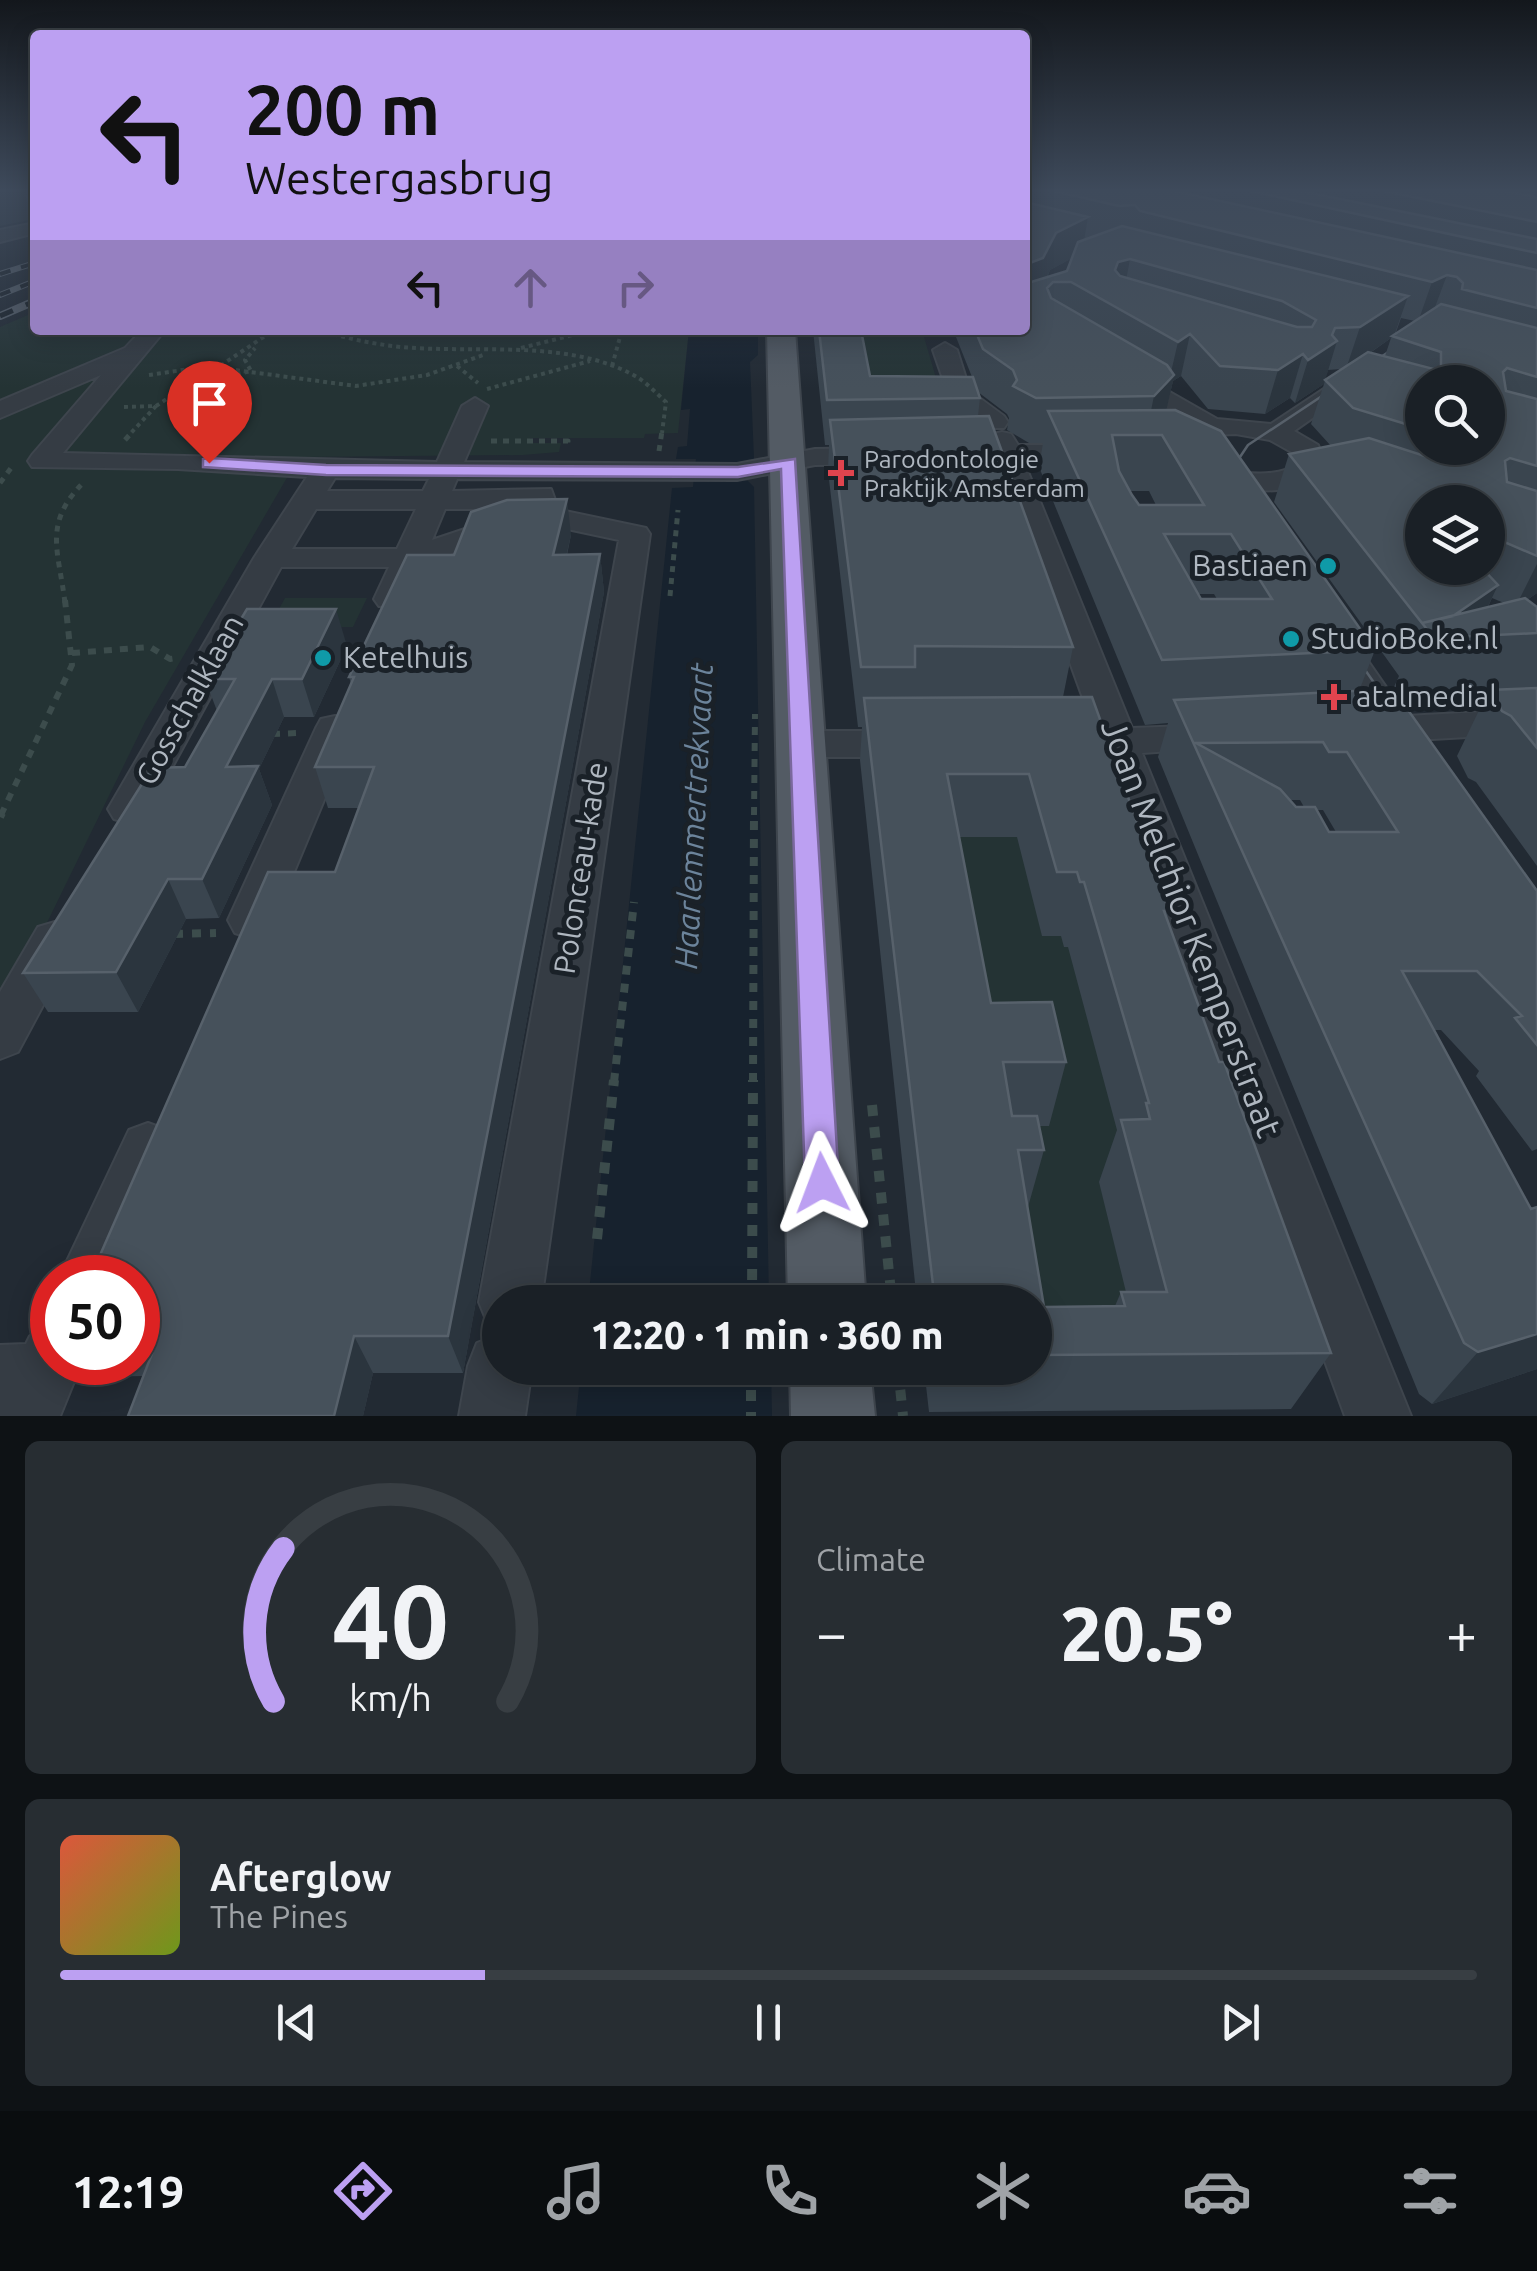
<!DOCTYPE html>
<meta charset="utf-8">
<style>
:root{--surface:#1a2026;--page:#272d32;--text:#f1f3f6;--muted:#9fa3a7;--line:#383e43;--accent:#bca0f2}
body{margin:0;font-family:Ubuntu,sans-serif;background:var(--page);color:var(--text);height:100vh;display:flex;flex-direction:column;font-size:38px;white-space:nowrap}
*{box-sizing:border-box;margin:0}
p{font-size:32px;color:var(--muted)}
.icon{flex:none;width:55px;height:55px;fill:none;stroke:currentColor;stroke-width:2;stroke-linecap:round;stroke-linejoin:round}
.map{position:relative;height:1416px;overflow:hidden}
.sheet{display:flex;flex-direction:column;gap:25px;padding:25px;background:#0e1215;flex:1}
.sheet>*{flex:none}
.hud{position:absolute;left:30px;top:30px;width:1000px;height:305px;border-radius:10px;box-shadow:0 5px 25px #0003,0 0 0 2px var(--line);background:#bca0f2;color:#111;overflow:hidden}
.tools{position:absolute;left:1405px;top:365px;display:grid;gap:20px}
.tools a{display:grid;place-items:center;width:100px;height:100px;border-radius:50%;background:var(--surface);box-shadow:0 5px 25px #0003,0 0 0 2px var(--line);font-size:50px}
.speed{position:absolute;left:30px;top:1255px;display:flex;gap:20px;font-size:50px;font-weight:700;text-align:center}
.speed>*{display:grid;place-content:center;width:130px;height:130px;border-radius:50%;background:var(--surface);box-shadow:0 5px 25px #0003,0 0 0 2px var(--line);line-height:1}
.speed .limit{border:15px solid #d22;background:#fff;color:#111}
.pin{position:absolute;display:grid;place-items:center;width:85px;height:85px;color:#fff;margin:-102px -42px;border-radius:50% 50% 50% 0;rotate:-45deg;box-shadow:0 0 10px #0007}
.pin .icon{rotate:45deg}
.me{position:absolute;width:110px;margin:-55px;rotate:357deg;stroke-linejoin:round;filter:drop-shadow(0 0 8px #0008)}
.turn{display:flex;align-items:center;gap:35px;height:210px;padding:0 50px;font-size:45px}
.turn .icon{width:130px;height:130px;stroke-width:2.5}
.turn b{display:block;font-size:70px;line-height:85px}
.lanes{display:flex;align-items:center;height:95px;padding:0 50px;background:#0003;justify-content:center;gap:50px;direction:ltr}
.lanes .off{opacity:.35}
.big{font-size:75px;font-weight:800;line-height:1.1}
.sheet .tile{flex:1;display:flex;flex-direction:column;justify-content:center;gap:15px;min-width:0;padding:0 35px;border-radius:15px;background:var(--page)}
.sheet .dial{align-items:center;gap:0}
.dial svg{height:260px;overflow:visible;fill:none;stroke:var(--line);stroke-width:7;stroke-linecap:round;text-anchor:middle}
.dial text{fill:var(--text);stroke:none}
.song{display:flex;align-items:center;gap:30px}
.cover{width:120px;height:120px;border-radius:15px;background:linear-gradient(135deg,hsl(10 70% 55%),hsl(80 70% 35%))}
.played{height:10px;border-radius:5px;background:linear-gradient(90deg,var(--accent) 30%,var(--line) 30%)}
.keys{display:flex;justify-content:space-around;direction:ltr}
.heat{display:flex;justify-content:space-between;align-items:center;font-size:55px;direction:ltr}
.sheet .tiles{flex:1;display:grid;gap:25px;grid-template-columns:1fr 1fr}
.tile:last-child{grid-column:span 2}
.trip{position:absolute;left:482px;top:1285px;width:570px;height:100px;border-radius:50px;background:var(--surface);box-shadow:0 5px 25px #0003,0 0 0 2px var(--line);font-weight:800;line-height:100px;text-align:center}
.tab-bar{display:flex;height:160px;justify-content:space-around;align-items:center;background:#0a0d0f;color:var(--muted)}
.tab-bar .icon{width:70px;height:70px}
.tab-bar .active{color:var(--accent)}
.tab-bar b{font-size:45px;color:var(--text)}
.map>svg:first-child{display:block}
.green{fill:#243334}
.water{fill:#17222e}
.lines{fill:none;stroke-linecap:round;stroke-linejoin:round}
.minor-casing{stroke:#3e454d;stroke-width:4}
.major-casing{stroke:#3e454d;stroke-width:4}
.path-far4{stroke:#3c4c4c;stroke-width:4;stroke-dasharray:4 4;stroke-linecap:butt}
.path-far3{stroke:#3c4c4c;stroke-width:5;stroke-dasharray:6 6;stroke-linecap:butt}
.path-far2{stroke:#3c4c4c;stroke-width:6;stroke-dasharray:8 8;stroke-linecap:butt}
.path-far1{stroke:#3c4c4c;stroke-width:8;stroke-dasharray:9 9;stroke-linecap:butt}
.path{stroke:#3c4c4c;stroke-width:10;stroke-dasharray:11 11;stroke-linecap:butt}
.minor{fill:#353c44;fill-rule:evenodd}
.major{fill:#535b64;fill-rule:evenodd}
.tram{stroke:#57606a;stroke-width:2.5}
.rail-far1-casing{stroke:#57606a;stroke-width:6}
.rail-casing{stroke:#57606a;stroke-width:8}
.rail-far1{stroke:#1a2128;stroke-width:4;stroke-dasharray:11;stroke-linecap:butt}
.rail{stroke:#1a2128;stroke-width:5;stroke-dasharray:14;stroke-linecap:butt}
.wall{fill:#3a454f;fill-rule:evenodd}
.shaded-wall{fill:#2b353e}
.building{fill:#46515b;stroke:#57616b;stroke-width:2.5;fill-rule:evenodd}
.route{fill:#bca0f2;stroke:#7a689d;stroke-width:2.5}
.health-dot{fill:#e0444e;stroke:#1a2128;stroke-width:4}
.culture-dot{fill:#0f9aa8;stroke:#1a2128;stroke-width:4}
.labels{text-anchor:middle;stroke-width:10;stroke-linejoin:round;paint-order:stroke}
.far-poi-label{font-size:25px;fill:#afb7c0;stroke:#1a2128;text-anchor:start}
.poi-label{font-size:30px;fill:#afb7c0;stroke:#1a2128;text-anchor:start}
.street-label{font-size:30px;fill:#afb7c0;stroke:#1a2128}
.water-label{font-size:32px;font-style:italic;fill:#6c849b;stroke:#1a2128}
.near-street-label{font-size:35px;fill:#afb7c0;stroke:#1a2128}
</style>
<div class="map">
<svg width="1537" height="1416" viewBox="0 0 1537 1416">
<rect width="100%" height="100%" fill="#222a33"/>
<path class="green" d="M35,312V330H689L678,433L645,434L644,438H530L529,443H561L559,452L523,455L299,457L145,722L0,1019V327Z
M839,330H922L941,395L853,424Z
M285,598H367L353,627H269Z
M1051,780L1220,1337L1035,1338V1302L903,781Z"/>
<path class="water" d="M689,330H758V355L750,362L754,459L733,479L748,481L754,487L769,1302H588L672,488L693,487L696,459H676L678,447L687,446L690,409L681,410Z
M581,1368H771L772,1416H576Z"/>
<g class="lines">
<g class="minor-casing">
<path id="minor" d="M35,223V233L0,242V230Z
M142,330H165L63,453L437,462L462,406L475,398L488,406L464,462L737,464L815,449L879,448L893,456L879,464L815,465L737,480L457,479L452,491L551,489L555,500L546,507L646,528L650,534L541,1302H500V1328L488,1324L479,1302L619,540L525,520L521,514L525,509H445L432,540L507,515L518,518L522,524L518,530L422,564L403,606H379L374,599L389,567H281L144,819L129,823L114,819L108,809L254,558L307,477L178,469L32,467L28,461L32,455L101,375L0,418V401L125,348ZM335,478L429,479L423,491H327ZM316,509H416L397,549H292Z
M945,343L957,350L970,391L1004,416L1008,422L1004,428H986L950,399L933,350Z
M1124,366L1217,419L1271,424L1351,371H1369L1372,376L1294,431L1318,445L1326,468C1300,501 1229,493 1196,474C1184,467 1177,456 1171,444L1190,425L1115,378L1112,373ZM1236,434L1270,440L1295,454L1297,465C1268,481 1216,475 1197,444L1210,435Z
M1002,432L1011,434L1018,445H1089L1103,453L1089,461L1024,462L1132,728L1215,725L1229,729L1234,738L1229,747L1142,753L1411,1416H1345L1103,755L1086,751L1081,742L1086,733L1095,731L997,462H954L940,454L954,446H991L993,434Z
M1335,628L1347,631L1406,716L1537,709V733L1414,740L1399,746L1356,739L1351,730L1356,721L1369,718L1318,638L1323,631Z
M335,716L349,719L354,728L274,920L267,933L251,938L235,933L228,920L316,728L321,719Z
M801,731H910L924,735L929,744L924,753L910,757H801L787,753L782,744L787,735Z
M55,922L72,927L78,940L18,1052L0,1059V992L38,927Z
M148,1123L167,1130L176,1148L120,1278H59L129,1130Z
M52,1326V1362H82L60,1416H0V1345L26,1344L30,1336Z
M500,1334V1368H532L525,1416H459L468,1366L477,1343Z"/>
</g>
<g class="major-casing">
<path id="major" d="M767,330H795L866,1302H788Z
M790,1368H870L875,1416H791Z"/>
</g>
<path class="path-far4" d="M318,330C346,338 372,344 401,347C476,354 569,338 637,377C647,383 657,394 666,402L662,433
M521,348L593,330
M457,366L478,383
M612,366L622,330
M220,368L356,386L427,375L486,354
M149,375L223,364L274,330
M487,389L590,361
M156,406L185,387L251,371L245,360L255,348
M124,407L156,406L131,433"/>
<path class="path-far3" d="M125,440L133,431
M491,441H568L567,447
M659,451L662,431
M0,483L14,464
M670,596L678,510
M65,603C59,552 43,525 81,485"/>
<path class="path-far2" d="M72,653L150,647L170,659L177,658
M272,734L299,733
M1,815L72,665L65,600
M754,815L755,714"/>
<path class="path-far1" d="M0,817L2,813
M174,934L216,933
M614,1082L634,902
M753,1082L754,813"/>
<path class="path" d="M872,1105L892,1302
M597,1239L614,1080
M752,1302L753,1080
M751,1368V1416
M898,1368L903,1416"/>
<use href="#minor" class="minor"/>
<use href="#major" class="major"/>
<path class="tram" d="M1232,483L1234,466L1248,445L1408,339
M1352,651L1395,713"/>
<g class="rail-far1-casing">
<path id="rail-far1" d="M0,274L35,263
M0,295L35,281"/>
</g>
<g class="rail-casing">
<path id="rail" d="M0,316L35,301"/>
</g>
<use href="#rail-far1" class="rail-far1"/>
<use href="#rail" class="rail"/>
</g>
<path class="wall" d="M0,190H35V220L34,219Z
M1025,190H1537V593L1527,600L1537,607V866L1476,782L1468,778L1457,756L1484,700L1404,705L1393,689L1399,676L1274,502L1289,454L1331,446L1311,424L1324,384L1295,403L1290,398L1265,414L1208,409L1181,376L1173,381L1166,410L1375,650L1359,691L1537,891V1149L1532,1151L1476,1076L1479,1071L1441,1030H1434L1531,1209L1537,1207V1369L1432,1404L1419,1394L1158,757L1168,723L1145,725L1039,467L1043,443H1029L1007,430L1009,418L1007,414L978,392L980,398L978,416L1073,647L1063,697L1169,911L1167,919L1219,1062L1331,1353L1291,1409L929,1412L924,1368H1035V1302H917L860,760L862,727H858L828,471L829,445H825L813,330H1025ZM1072,258L1067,271L1047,278L1050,270ZM1401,318L1415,321L1395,335ZM862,336L956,337L972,377L870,376ZM1391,338L1385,356L1370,353ZM1341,369L1325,379L1328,370ZM1422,382L1488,448H1422ZM1130,491H1149L1156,505H1139ZM1422,502H1488V568H1422ZM1198,594H1214L1217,599H1201ZM1492,598L1504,603L1488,607ZM1290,800H1300L1304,807H1296ZM1317,810H1323L1336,832H1329ZM959,837H1017L1042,936H1061L1064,947H1068L1117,1130L1099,1182L1126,1292H1121L1115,1306L1044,1307L1028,1207L1044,1150L1039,1126H1049L1066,1062L991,1003Z
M571,535L567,555L600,554L604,592L463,1373H373L363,1416H128L143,1376L95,1377L83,1362H138V1278L335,872L359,808H328L315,767L351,684L349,677L454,555Z
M347,646L314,717H284L259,769L272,805L219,918L186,919L138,1012H48L23,973L185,767L217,711L205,679Z"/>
<path class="shaded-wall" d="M0,190H23L34,219L0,226Z
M26,190H35V213Z
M1088,217L1082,253L1050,270L1038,296L1025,302L1027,264L1056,233Z
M1130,259L1123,297L1115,270L1118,262Z
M1447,275L1432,315L1418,322L1432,282Z
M1408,296L1394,336L1346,369L1360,327Z
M1335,328L1329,346L1337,341L1324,384L1295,403L1308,360Z
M1190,334L1181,376L1173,381L1164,420L1146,435L1154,396L1169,381L1178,342Z
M1303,354L1290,398L1265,414L1278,370Z
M567,499L571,535L558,592L553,555Z
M600,554L604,592L463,1373L448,1336Z
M1537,564V593L1515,608Z
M1498,585L1474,636L1429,632Z
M336,609L347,646L314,717L302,679Z
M272,679L284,717L259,769L272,805L219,918L202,879L226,767Z
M168,879L186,919L138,1012L116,972Z
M1537,1334V1369L1432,1404L1478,1352Z
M354,1336L373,1373L363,1416H334Z"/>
<path class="building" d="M1025,190L1029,203L1088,217L1056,233L1043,258L1027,264L1028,283L1067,271L1078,242L1122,226L1408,296L1360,327L1335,328L1332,335L1337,341L1308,360L1303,354L1278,370L1220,366L1190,334L1178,342L1071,282H1053L1047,288L1051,298L1167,365L1174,375L1154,396L1036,398L1013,386L1017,380L1013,370L983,349L975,330H1025ZM1130,259L1282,301L1316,320L1312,327H1297L1120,276L1115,270L1118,262Z
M1049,190H1170L1537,270V308L1462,289L1463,283L1457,277L1447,275L1432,282L1140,211L1135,205L1119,206Z
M1246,190H1296L1537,239V253Z
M1378,190H1497L1537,197V222Z
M1441,304L1537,328V377L1507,368L1503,372L1506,391L1537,399V466L1510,458L1505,461L1507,482L1537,491V556L1488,535V502H1422V568H1482L1498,585L1453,616L1422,623L1289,454L1369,438L1440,461L1479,457L1474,448H1488V382H1422V429L1353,408L1325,380L1368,352L1441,371V352L1392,336Z
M819,330H861L870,376L973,377L980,398L827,400Z
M1175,410L1221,431L1375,650L1162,660L1048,411ZM1112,435H1162L1204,505H1139L1132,495L1119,471ZM1164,534H1231L1272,599H1201Z
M989,416L1073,647L915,646V667H861L830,420Z
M567,499L553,555L600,554L448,1336H354L334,1416H128L158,1338L138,1339V1278H90L268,872H335L374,767H315L354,677H349L407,555H454L471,512L507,500Z
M1525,598L1537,607V633L1434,638L1422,623Z
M247,609H336L302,679H272L226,767L258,766L202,879H168L116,972L23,973L152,768L185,767L235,679H205Z
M1537,688V748L1511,716L1502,711L1490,690Z
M1393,689L1537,891V1045L1515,1018L1522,1016L1477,971H1402L1531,1209L1537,1207V1334L1478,1352L1464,1343L1174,700ZM1323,742L1329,752H1347L1398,832H1329L1315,807H1296L1280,789L1196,743Z
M1092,697L1169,911H1164L1219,1062H1224L1331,1353L1035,1355V1302H935L864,698ZM947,774H1029L1057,872H1077L1080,882H1084L1149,1103H1146L1150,1119L1121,1120L1167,1292H1121L1125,1306L1044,1307L1018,1150H1044L1037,1116H1012L1003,1062H1066L1052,1002L991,1003Z"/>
<linearGradient id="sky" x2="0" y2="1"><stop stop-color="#13171c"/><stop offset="0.49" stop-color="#3e4a5b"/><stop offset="1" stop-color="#3e4a5b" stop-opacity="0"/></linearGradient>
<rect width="1537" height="388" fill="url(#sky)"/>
<path class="route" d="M209,458L326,465L738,467L795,459L839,1183L834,1194L822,1199L810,1194L805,1183L781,469L738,477L326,475L203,467V459Z"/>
<g class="health-dot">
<path d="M836 458h10v10h10v10h-10v10h-10v-10h-10v-10h10z"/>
<path d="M1329 682h10v10h10v10h-10v10h-10v-10h-10v-10h10z"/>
</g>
<g class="culture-dot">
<circle cx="1328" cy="566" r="10"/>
<circle cx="1291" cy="639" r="10"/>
<circle cx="323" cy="658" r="10"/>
</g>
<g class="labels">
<g class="far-poi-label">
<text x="864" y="468">Parodontologie<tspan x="864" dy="29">Praktijk Amsterdam</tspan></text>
</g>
<g class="poi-label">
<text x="1308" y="576" text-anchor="end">Bastiaen</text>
<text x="1311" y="649">StudioBoke.nl</text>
<text x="343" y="668">Ketelhuis</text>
<text x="1356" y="707">atalmedial</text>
</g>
<g class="street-label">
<text transform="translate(190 700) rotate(-61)" y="10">Gosschalklaan</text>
<text transform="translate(581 868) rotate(-81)" y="10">Polonceau-kade</text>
</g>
<g class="water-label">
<text transform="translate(694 816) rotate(-87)" y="11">Haarlemmertrekvaart</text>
</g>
<g class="near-street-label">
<text transform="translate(1191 928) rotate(69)" y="12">Joan Melchior Kemperstraat</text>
</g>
</g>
</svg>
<div class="tools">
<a><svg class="icon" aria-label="search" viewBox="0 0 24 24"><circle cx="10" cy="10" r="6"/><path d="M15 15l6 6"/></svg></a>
<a><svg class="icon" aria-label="layers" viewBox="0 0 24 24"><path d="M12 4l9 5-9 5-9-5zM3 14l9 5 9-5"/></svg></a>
</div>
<div class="speed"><div class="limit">50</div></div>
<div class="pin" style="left:209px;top:463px;background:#d93025"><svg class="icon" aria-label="arrive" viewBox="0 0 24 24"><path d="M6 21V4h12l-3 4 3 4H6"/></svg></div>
<svg class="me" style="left:822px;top:1183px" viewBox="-20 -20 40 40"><path d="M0-17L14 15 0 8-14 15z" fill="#bca0f2" stroke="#fff" stroke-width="4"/></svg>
<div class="trip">12:20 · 1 min · 360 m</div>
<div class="hud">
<div class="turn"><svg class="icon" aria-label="left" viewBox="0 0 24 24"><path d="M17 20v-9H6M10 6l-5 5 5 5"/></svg><div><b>200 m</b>Westergasbrug</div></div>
<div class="lanes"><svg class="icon" aria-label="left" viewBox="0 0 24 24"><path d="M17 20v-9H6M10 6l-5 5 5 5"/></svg><svg class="icon off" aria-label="ahead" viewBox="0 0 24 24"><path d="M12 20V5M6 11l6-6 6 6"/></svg><svg class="icon off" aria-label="right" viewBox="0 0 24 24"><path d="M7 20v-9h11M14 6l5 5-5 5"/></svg></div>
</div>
</div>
<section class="sheet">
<div class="tiles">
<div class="tile dial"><svg viewBox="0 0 100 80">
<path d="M14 69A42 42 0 1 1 86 69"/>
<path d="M14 69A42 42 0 0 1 17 22" stroke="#bca0f2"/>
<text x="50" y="56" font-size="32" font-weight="700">40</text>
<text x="50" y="72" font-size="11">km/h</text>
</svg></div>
<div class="tile"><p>Climate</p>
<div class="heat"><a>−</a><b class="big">20.5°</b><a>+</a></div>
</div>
<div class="tile">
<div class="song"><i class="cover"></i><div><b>Afterglow</b><p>The Pines</p></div></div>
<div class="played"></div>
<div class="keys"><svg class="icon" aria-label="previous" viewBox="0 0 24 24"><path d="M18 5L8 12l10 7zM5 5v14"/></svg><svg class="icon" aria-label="pause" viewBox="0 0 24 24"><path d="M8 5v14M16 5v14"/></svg><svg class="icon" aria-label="next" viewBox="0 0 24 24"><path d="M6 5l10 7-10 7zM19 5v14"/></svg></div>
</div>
</div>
</section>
<nav class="tab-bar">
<b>12:19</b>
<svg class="icon active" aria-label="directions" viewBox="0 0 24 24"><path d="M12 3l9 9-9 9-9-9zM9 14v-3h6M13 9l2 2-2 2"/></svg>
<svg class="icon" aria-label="music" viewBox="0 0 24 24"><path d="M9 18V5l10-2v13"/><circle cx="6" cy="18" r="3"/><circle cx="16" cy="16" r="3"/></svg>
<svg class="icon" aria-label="phone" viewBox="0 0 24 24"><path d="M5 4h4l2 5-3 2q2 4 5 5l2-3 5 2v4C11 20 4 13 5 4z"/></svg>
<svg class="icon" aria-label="climate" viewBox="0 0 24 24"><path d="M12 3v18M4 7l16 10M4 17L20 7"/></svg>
<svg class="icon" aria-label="car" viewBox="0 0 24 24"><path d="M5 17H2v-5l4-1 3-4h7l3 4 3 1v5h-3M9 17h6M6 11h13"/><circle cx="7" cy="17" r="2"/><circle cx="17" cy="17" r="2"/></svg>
<svg class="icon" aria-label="filters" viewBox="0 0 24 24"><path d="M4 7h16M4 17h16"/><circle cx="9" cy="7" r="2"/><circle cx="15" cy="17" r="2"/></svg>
</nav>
